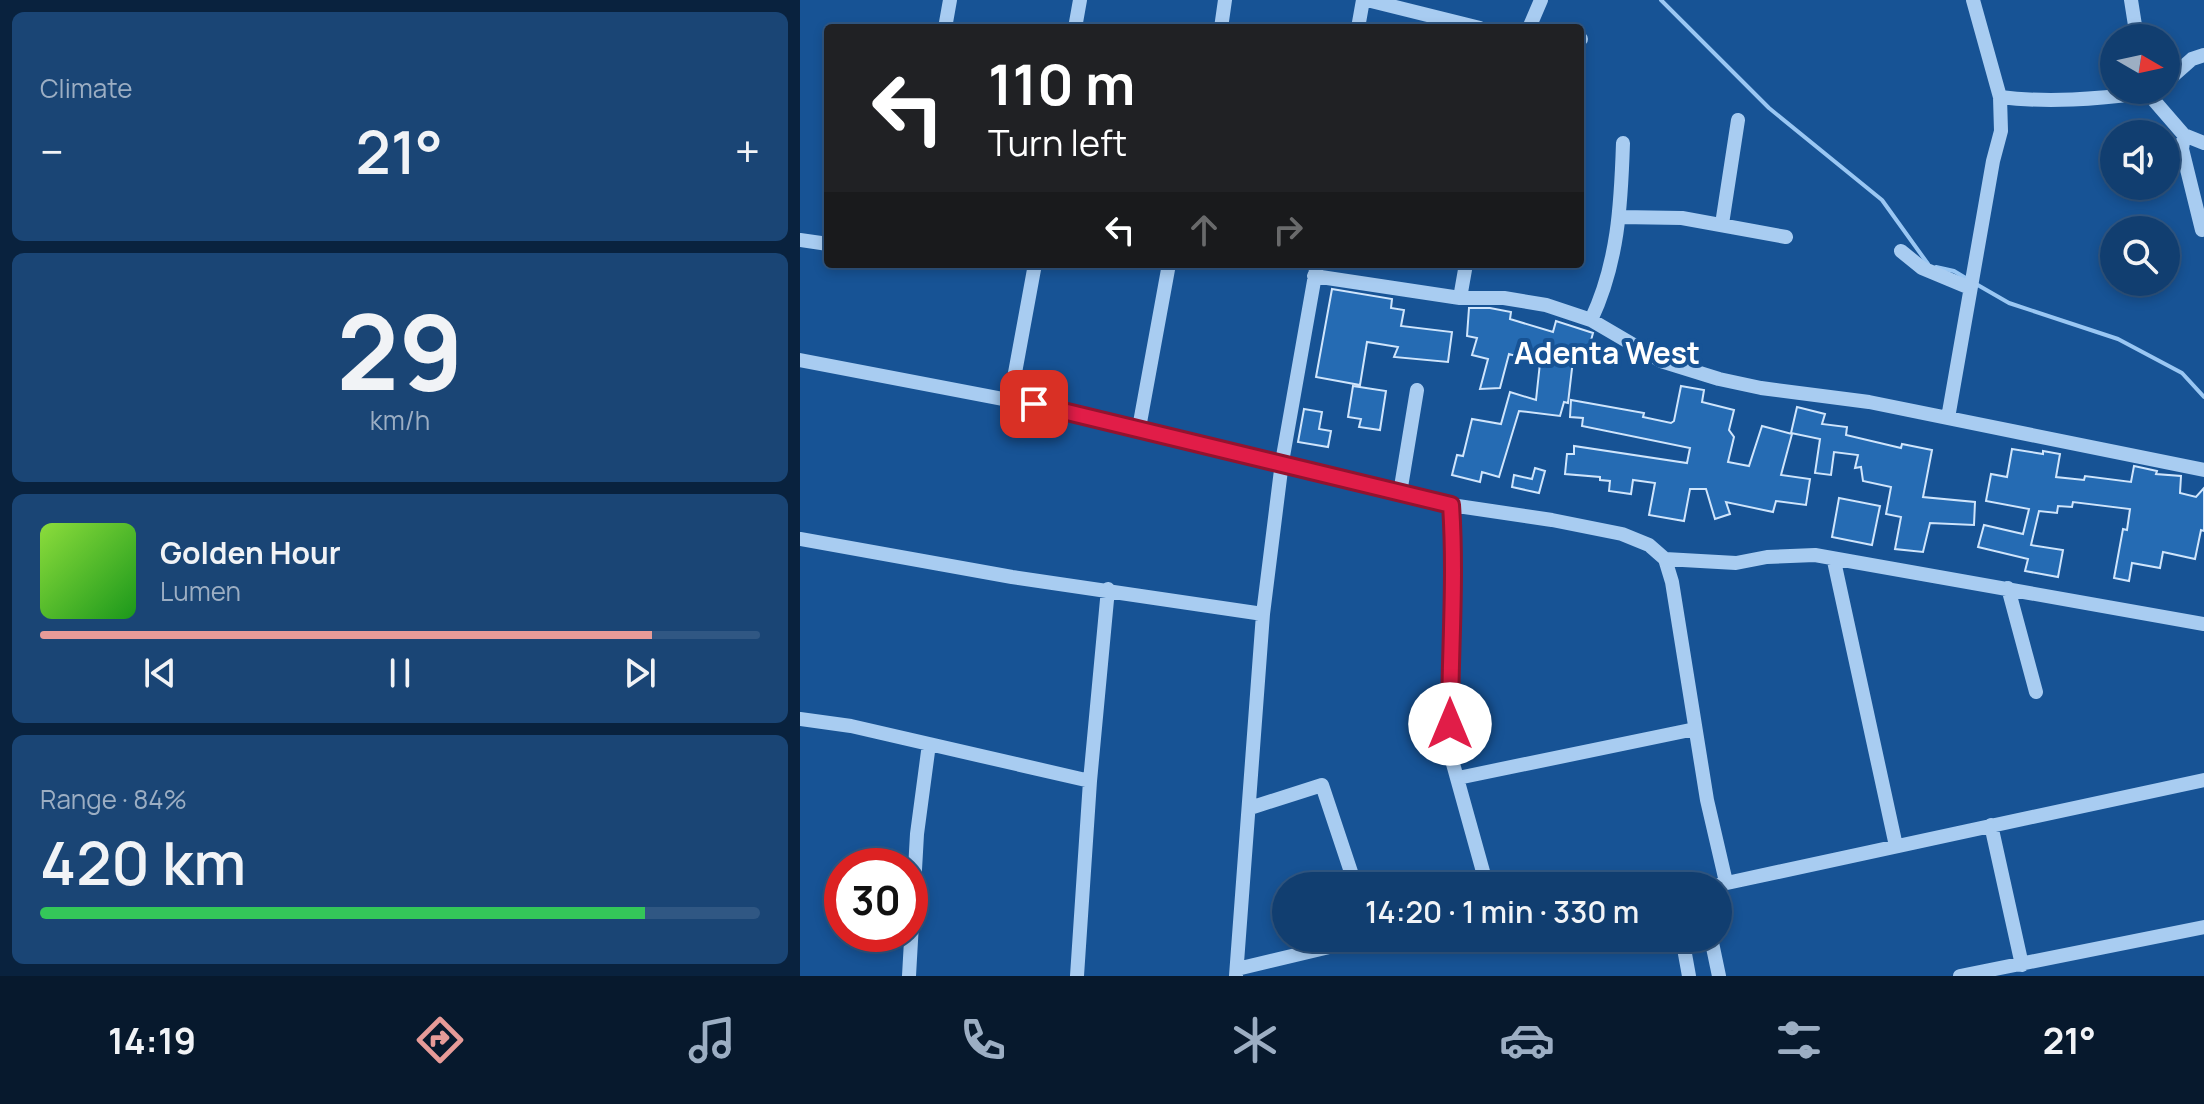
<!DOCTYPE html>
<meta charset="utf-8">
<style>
:root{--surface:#113e70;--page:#1a4575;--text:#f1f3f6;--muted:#9caec3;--line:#305783;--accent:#e69b98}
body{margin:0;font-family:Manrope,sans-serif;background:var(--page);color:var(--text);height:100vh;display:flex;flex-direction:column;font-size:30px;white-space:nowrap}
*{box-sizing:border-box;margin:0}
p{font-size:26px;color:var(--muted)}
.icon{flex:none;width:44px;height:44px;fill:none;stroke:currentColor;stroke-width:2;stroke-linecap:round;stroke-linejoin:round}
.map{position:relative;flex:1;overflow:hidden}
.sheet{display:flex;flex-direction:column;gap:12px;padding:12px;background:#09223e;width:800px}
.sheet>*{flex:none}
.top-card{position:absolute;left:24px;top:24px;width:760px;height:244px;border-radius:8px;box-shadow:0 4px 12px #0003,0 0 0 2px var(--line);background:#202124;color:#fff;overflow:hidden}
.needle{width:52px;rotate:99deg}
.fabs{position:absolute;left:1300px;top:24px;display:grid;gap:16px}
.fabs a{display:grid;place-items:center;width:80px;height:80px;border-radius:50%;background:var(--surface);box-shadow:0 4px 12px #0003,0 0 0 2px var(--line);font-size:40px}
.speed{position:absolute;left:24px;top:848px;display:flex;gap:16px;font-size:40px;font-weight:700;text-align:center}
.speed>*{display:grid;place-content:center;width:104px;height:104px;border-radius:50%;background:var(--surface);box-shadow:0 4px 12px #0003,0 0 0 2px var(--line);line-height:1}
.speed .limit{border:12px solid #d22;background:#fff;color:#111}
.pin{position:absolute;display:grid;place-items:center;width:68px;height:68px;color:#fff;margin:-34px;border-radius:16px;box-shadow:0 4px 12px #0006}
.me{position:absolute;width:88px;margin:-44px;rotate:0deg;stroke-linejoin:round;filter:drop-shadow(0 0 6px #0008)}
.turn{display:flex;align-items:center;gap:28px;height:168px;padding:0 32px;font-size:36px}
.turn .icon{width:104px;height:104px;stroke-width:2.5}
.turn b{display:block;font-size:56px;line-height:68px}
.lanes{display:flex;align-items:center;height:76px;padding:0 32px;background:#0003;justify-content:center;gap:40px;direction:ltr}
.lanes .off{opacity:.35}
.big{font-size:60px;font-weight:600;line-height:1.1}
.sheet .card{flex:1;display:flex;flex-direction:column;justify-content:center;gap:12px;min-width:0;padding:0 28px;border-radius:12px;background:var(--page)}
.sheet .dial{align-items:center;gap:0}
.dial b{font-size:104px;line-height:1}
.song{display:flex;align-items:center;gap:24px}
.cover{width:96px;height:96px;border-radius:12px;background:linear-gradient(135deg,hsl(90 70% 55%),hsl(120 70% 35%))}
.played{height:8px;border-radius:4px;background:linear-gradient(90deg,var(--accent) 85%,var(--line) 85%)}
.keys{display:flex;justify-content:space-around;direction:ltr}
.heat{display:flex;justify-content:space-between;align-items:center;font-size:44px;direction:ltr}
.charge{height:12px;border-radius:6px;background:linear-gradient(90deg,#34c759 84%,var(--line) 0)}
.trip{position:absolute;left:472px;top:872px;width:460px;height:80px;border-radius:40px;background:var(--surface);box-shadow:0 4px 12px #0003,0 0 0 2px var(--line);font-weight:600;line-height:80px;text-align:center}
.menu{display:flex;height:128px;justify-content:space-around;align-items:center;background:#07192d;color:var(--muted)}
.menu .icon{width:56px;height:56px}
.menu .current{color:var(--accent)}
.menu b{font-size:36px;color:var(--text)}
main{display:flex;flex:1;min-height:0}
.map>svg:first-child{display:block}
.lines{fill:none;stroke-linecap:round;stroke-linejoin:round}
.stream{stroke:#9ac7f3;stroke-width:4}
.building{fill:#256bb3;stroke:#cfe5fc;stroke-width:2}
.minor{stroke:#a8ccf1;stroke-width:14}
.route-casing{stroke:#92132f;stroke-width:20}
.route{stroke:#e11d48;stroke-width:14}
.labels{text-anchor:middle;stroke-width:8;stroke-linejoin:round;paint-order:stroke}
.district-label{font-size:30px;font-weight:bold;fill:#fff;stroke:#175395}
</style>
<main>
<section class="sheet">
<div class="card"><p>Climate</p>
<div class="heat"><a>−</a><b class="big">21°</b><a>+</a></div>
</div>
<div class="card dial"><b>29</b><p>km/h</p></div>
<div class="card">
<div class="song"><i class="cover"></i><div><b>Golden Hour</b><p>Lumen</p></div></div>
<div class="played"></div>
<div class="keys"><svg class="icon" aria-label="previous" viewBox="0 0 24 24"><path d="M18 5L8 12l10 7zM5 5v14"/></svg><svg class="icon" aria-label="pause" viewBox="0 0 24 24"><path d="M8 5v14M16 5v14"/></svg><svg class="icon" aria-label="next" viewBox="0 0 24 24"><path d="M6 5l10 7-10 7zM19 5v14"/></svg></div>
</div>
<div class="card"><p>Range · 84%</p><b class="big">420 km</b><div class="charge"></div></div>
</section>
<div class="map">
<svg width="1404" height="976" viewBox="0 0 1404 976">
<rect width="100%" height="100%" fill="#175395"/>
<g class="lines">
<path class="stream" d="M861,0L969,108L1082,200L1128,264
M1136,267L1154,271L1169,280
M1176,284L1209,303L1318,339L1382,373L1404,397"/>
</g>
<path class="building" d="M532,289L592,299L591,308L604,310L601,326L652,332L648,362L594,357L598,347L567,342L560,385L516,377Z
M669,308H690L711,312L710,319L753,332L756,321L793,333L785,363L773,360L768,403L764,402L760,416L719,411L699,477L682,472L680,482L652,475L657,455L663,456L672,419L701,424L710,392L736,400L740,363L709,354L700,388L680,389L688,359L672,355L677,338L667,336Z
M553,386L586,391L580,430L559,427L561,419L548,417Z
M881,386L904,390L902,402L934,410L929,430L934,437L928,462L949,466L962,426L992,434L981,475L1010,479L1006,505L976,501L973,512L926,502L930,514L915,519L906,489H890L884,521L849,515L855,483L833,480L831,494L809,491L810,481L800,480V477L765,474L767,454H774V446L887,463L890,448L782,426L783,418L770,417L771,400L844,413L843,417L871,423L874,421Z
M997,407L1025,414L1022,424L1047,427L1046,435L1101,448L1102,444L1132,450L1123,497L1175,502L1174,525L1130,523L1123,552L1095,549L1101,517L1086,514L1091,487L1063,481L1061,467L1055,468L1058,455L1034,452L1031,475L1015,473L1020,439L991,433Z
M504,409L522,412L519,429L531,431L528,447L498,442Z
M1212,449L1243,454V451L1260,454L1256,477L1284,480L1285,476L1331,482L1334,466L1357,471L1356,474L1381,476L1380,493L1396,497L1404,488V531L1401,530L1395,559L1363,552L1360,568L1332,563L1329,581L1314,578L1323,529L1327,530L1330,509L1273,502L1272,507L1258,506L1257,513L1239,511L1231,545L1263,550L1258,577L1225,571L1228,559L1178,547L1184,525L1223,534L1229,509L1186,501L1191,474L1207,477Z
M735,468L745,471L739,493L712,487L714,475L732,479Z
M1039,498L1080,506L1072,545L1032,537Z"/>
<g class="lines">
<path class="minor" d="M567,0L680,28
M1331,0L1337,38
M145,28L150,0
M275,28L280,0
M421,28L425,0
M558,28L563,0
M729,28L741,0
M780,39H781
M1366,82L1392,59L1404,55
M1345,90L1384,135L1404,143
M1200,97C1249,103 1296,99 1345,93L1351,90
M1384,135L1382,149L1402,230
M820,217L882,218L986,237
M922,224L938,120
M0,240L28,244
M1101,251L1122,268L1170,288
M514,276L660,298H704L746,305L791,320L861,361L919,379L961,388L1069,402L1404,470
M660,298L666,264
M791,320C818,263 821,205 823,143
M0,360L281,414L651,505L752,520L822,534L849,545L865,559L872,582L907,800L926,882
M210,400L235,264
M1148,418L1193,161L1201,131L1200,97L1173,0
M339,428L369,264
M600,493L617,390
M651,505L654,607L650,639V753L687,886
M0,539L212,577L463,614
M865,559L936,563L967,557L1015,555L1404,624
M1034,561L1096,846
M1208,588L1236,692
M0,719L51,726L290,781
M658,778L895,729
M450,808L522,785L552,875
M1191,825L1222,965
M913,886L1404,780
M911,938L919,976
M883,943L889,976
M437,969L563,939
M109,976L117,834L129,744
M277,976L290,781L308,589
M436,976L463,614L482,462L517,264
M1160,976L1404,927"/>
</g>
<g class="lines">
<g class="route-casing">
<path id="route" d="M234,404L651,505C656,578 650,651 650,724"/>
</g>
<use href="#route" class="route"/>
</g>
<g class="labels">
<g class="district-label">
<text x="807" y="364">Adenta West</text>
</g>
</g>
</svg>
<div class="fabs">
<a><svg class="needle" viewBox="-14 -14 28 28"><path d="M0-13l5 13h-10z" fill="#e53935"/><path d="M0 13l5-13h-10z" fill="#9caec3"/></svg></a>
<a><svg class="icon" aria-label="sound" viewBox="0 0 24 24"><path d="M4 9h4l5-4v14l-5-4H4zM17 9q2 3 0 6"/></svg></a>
<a><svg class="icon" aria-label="search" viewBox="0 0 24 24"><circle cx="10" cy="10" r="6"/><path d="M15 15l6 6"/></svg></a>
</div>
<div class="speed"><div class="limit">30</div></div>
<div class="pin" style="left:234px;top:404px;background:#d93025"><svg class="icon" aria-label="arrive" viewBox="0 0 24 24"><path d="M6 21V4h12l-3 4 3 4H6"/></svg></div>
<svg class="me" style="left:650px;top:724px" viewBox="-20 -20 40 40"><circle r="19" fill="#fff"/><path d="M0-13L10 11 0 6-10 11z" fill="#e11d48"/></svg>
<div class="trip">14:20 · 1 min · 330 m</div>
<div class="top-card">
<div class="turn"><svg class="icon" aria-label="left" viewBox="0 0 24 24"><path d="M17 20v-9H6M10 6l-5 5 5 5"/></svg><div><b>110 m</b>Turn left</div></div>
<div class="lanes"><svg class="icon" aria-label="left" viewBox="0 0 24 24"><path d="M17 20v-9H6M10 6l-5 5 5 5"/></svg><svg class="icon off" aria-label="ahead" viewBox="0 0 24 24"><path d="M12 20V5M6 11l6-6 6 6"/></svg><svg class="icon off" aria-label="right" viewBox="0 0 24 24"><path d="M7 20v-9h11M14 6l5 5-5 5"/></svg></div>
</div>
</div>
</main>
<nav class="menu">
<b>14:19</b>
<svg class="icon current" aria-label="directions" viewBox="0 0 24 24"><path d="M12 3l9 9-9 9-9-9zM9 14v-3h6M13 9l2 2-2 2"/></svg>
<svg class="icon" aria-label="music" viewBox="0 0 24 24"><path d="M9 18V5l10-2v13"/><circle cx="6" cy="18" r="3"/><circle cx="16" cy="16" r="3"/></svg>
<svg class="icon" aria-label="phone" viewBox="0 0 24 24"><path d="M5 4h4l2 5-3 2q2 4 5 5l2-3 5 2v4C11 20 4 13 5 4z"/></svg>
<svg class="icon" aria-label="climate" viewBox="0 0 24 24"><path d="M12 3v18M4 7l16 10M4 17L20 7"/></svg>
<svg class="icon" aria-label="car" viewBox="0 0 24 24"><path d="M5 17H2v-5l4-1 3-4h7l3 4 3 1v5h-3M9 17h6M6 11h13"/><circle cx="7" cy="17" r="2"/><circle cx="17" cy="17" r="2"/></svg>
<svg class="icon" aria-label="filters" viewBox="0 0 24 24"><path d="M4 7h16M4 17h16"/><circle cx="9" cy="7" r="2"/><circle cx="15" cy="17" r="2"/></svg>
<b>21°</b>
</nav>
